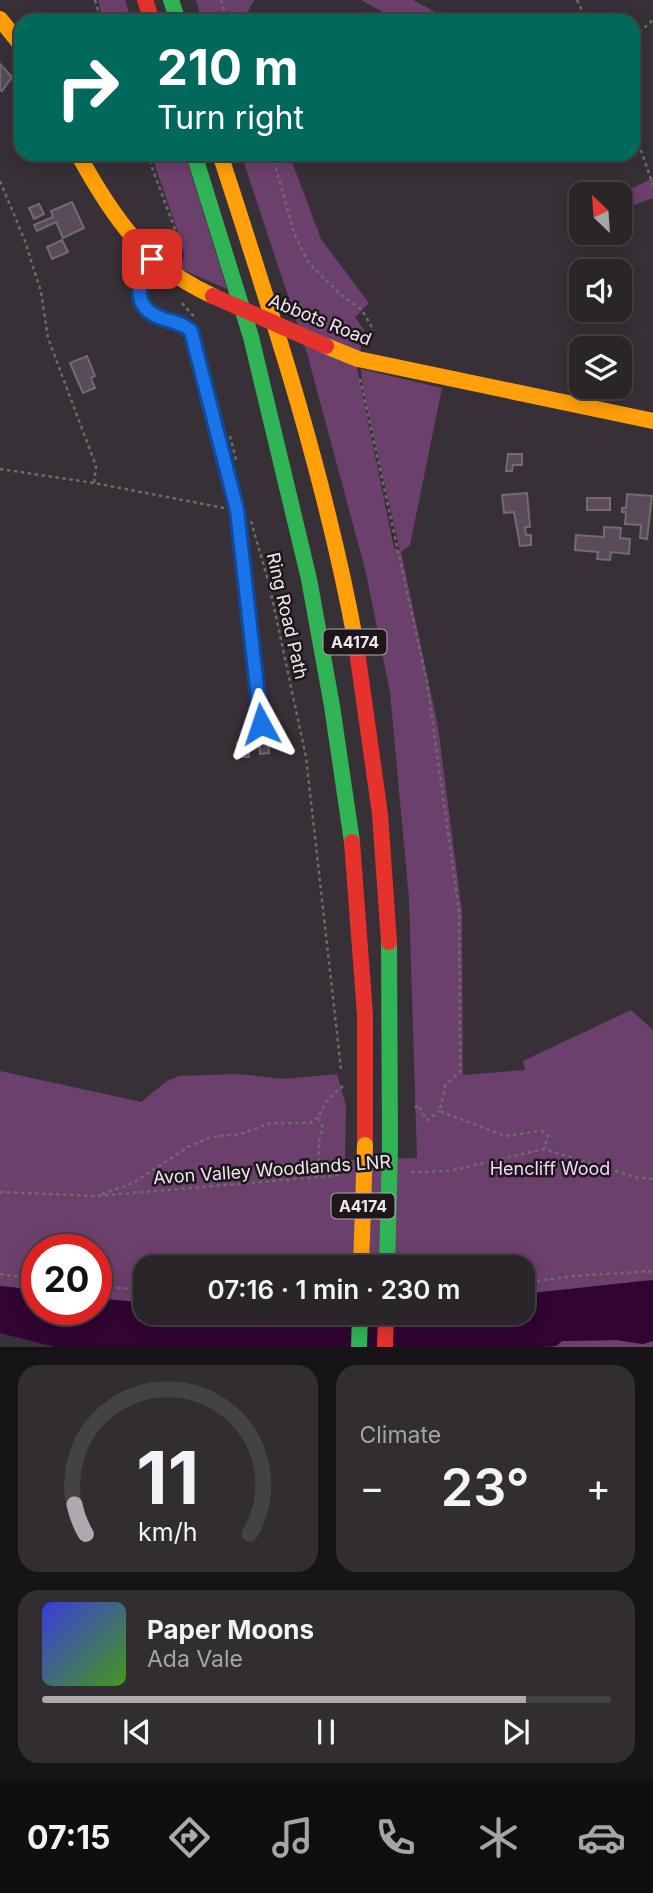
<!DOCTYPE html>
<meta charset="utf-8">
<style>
:root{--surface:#292529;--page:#312d31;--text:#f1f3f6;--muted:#a5a5a8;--line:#454246;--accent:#afa8af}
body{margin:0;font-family:Inter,sans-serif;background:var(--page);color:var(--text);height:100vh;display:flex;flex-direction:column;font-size:26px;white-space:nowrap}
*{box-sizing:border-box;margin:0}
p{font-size:23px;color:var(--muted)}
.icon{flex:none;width:38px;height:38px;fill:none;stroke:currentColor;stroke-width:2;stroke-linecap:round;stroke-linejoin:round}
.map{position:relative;height:1347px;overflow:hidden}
.drawer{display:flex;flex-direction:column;gap:18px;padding:18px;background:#171417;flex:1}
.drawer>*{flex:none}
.guide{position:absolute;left:14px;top:14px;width:626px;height:147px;border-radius:21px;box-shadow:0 4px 18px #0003,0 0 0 2px var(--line);background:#00695c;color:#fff;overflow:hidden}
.needle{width:46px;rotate:335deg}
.tools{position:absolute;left:569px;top:182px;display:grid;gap:14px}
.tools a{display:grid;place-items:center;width:63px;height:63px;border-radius:14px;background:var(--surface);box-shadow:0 4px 18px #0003,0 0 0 2px var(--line);font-size:35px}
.speed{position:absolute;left:21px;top:1234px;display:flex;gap:14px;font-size:35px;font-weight:700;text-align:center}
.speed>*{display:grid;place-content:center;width:91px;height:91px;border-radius:50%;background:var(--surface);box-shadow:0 4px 18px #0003,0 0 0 2px var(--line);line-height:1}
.speed .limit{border:10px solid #d22;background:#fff;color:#111}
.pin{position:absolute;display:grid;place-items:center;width:60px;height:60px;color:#fff;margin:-30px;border-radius:14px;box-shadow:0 4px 10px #0006}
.me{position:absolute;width:77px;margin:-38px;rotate:355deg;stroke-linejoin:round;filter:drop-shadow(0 0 5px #0008)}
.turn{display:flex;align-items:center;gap:24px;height:147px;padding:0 28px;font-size:32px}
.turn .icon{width:91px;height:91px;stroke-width:2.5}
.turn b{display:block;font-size:49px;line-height:60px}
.big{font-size:52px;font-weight:600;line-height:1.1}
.drawer .card{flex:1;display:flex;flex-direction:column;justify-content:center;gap:10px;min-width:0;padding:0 24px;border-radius:21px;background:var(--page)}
.drawer .dial{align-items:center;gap:0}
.dial svg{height:182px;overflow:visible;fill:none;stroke:var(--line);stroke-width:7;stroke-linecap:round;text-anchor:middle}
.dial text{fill:var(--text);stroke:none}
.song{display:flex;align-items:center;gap:21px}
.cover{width:84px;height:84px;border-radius:10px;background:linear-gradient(135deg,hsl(240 70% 55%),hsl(100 70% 35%))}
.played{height:7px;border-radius:4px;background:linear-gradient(90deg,var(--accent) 85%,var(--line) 85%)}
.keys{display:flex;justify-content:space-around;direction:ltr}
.heat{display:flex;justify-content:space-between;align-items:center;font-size:38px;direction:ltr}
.drawer .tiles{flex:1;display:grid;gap:18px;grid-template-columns:1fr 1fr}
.card:last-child{grid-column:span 2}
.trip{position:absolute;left:133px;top:1255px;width:402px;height:70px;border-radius:21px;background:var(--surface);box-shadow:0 4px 18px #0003,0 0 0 2px var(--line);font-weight:600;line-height:70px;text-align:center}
.dock{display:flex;height:112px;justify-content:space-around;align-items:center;background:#100f10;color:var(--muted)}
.dock .icon{width:49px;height:49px}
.dock .on{color:var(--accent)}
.dock b{font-size:32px;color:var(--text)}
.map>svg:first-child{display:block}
.green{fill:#6c406c}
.water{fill:#310432}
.building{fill:#5a4a5a;stroke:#716c71;stroke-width:2}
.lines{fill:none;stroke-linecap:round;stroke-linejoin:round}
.path{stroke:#6b6c68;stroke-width:2.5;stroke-dasharray:3.5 3.5;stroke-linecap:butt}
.lane{stroke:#6b7066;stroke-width:9}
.fast{stroke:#30b455;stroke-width:16}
.slow{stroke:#ff9f0a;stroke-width:16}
.jam{stroke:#e5322d;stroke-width:16}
.fast-bridge{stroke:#30b455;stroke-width:16}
.slow-bridge{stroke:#ff9f0a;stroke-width:16}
.jam-bridge{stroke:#e5322d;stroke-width:16}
.route-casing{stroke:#114b97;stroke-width:18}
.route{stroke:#1a73e8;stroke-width:12}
.labels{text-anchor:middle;stroke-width:5;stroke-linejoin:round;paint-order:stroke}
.shield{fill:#1e181d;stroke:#b0aab0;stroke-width:2}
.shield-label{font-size:16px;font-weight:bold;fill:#efe8ef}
.street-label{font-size:18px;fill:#efe8ef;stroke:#1e181d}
.park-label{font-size:18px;fill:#fad5f9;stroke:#1e181d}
</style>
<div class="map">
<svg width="653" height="1347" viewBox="0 0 653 1347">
<rect width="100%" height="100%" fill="#373137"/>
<path class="green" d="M98,0H125L132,21H103Z
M196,0H254L243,21H202Z
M361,0H413L452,21H399Z
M151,154H185L227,289L181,269L184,255L181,241Z
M241,154H289L321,239L369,303L355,317L364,330L357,368L394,548L400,551L363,390L361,369L442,388L410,545L401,552L438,727L462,912L463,1075L525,1070L523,1061L631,1010L653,1030V1280L523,1294V1267H145V1303L96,1298V1250H37V1290L0,1286V1071L141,1102L167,1081L179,1076L239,1074L284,1079L337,1074L346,1106L345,1160L417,1158L409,899L390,692L366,573L307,353Z
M653,178V198L620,210V194Z
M617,1340L643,1344L653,1341V1347H542L556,1346L562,1341Z"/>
<path class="water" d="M653,1280V1341L643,1344L617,1340L562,1341L556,1346L542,1347H55L0,1333V1286L37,1290V1309H96V1298L145,1303V1312H523V1294Z"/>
<path class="building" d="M0,64L12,77L2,91L0,90Z
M72,202L84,228L63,238L56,222L37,231L34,225L53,217L51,211Z
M39,204L44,214L34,219L29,208Z
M62,240L68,252L52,259L47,247Z
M87,356L95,376L91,378L95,388L83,393L70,363Z
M508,454H522V465H513L512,471H506Z
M527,493L530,527H525L526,535H531V545L520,546L514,512L504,513L502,495Z
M627,494L652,496L647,539L640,538L641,525L625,524L626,512H622V508H626Z
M587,498H610V510H587Z
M604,527L621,528L620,538L630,539L629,554L611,552L610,560L597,559L598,552L575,550L576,535L604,537Z
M268,740L269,753L260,754L259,741Z
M237,743H249V757H237Z"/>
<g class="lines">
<path class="path" d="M95,0L101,21
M221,0L228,21
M577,0L587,21
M634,37L653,20
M634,130L653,185
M147,154L179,240L181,255
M272,154L294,233L308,262L340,294L362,310L373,329L370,341
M0,181L25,241L41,292L48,338L96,466L94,483
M182,303L196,319
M360,379L427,682L459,911L460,1071L445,1086L440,1111L505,1136L542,1131L548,1136L544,1149
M230,436L236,460
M0,469L94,483L224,508
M251,521L269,584L306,757L341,1069
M415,1108L418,1105L427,1120L440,1111
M411,1172L449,1171L544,1149L638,1178L653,1179
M319,1176V1141L323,1128L318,1117L328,1099L343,1086
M0,1192L96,1196L342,1175
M102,1194L133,1183L188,1147L211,1137L241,1134L270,1123H310L318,1117
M0,1274L37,1279
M523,1283L574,1276L653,1271
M96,1286L145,1290"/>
<path class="lane" d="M151,260C140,278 131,303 155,316C168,322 185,320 192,334C208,364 210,410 218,443C223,466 231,487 237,510L260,724"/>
<path class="fast" d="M171,0L178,21
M194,154L251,337L309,579L332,706L352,842
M389,942L390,1146
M359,1347L360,1312"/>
<path class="slow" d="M0,19L21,45
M78,154C113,218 145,265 213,296
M220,154C273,317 325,475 356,644
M326,346L358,359L653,421"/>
<path class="jam" d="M145,0L152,21
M356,644L380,814L389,942
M352,842L365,1015V1145
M385,1347L386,1312"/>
<path class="fast-bridge" d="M387,1267L390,1146"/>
<path class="slow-bridge" d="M361,1267L365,1145"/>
<path class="jam-bridge" d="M213,296L326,346"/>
</g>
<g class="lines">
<g class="route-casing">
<path id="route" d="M152,259C140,276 130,303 156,316C168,322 180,321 191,331L237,510L261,724"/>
</g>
<use href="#route" class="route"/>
</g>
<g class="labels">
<g class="shield">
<rect x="323.5" y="629.5" width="63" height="25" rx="5"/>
<rect x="331.5" y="1193.5" width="63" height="25" rx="5"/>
</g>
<g class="shield-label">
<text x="355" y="648">A4174</text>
<text x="363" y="1212">A4174</text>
</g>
<g class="street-label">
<text transform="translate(320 320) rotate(22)" y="6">Abbots Road</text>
<text transform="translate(287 616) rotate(77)" y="6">Ring Road Path</text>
<text transform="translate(272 1170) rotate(-4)" y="6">Avon Valley Woodlands LNR</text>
</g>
<g class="park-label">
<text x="550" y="1175">Hencliff Wood</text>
</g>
</g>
</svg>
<div class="tools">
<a><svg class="needle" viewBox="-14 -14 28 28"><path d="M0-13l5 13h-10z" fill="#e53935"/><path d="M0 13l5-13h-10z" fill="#a5a5a8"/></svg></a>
<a><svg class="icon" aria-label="sound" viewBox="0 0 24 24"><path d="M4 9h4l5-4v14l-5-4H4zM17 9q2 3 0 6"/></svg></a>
<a><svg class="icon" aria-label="layers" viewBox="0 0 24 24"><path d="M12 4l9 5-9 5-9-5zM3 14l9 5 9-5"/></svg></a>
</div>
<div class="speed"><div class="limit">20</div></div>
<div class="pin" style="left:152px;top:259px;background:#d93025"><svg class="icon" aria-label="arrive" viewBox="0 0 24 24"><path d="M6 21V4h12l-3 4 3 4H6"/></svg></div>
<svg class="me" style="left:261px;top:724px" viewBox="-20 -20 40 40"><path d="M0-17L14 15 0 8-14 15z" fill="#1a73e8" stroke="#fff" stroke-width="4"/></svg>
<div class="trip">07:16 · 1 min · 230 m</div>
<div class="guide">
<div class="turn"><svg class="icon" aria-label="right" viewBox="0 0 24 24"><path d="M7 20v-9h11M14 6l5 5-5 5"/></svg><div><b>210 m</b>Turn right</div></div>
</div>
</div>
<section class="drawer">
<div class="tiles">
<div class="card dial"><svg viewBox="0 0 100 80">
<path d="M14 69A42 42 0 1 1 86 69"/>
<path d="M14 69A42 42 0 0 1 9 56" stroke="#afa8af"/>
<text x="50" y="56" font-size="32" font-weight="700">11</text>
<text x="50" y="72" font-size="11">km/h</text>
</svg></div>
<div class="card"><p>Climate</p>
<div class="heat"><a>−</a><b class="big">23°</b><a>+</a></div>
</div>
<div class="card">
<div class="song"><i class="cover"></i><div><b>Paper Moons</b><p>Ada Vale</p></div></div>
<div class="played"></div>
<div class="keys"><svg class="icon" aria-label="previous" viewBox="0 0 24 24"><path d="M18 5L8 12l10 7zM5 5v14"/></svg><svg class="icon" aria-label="pause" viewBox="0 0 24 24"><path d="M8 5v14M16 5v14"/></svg><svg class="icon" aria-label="next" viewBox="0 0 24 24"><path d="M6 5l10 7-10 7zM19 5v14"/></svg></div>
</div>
</div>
</section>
<nav class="dock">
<b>07:15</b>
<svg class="icon on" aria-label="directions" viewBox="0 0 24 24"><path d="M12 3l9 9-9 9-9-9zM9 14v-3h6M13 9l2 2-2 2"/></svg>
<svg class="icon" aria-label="music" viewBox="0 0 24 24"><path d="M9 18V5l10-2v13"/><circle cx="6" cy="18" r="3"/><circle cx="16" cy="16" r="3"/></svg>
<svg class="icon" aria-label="phone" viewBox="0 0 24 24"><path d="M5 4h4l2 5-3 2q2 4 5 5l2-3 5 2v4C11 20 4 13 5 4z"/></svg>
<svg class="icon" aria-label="climate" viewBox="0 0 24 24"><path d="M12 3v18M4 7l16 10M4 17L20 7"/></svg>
<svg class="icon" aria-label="car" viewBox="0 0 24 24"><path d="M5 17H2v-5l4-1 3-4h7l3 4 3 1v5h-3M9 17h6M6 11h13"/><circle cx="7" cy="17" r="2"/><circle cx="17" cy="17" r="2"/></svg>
</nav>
